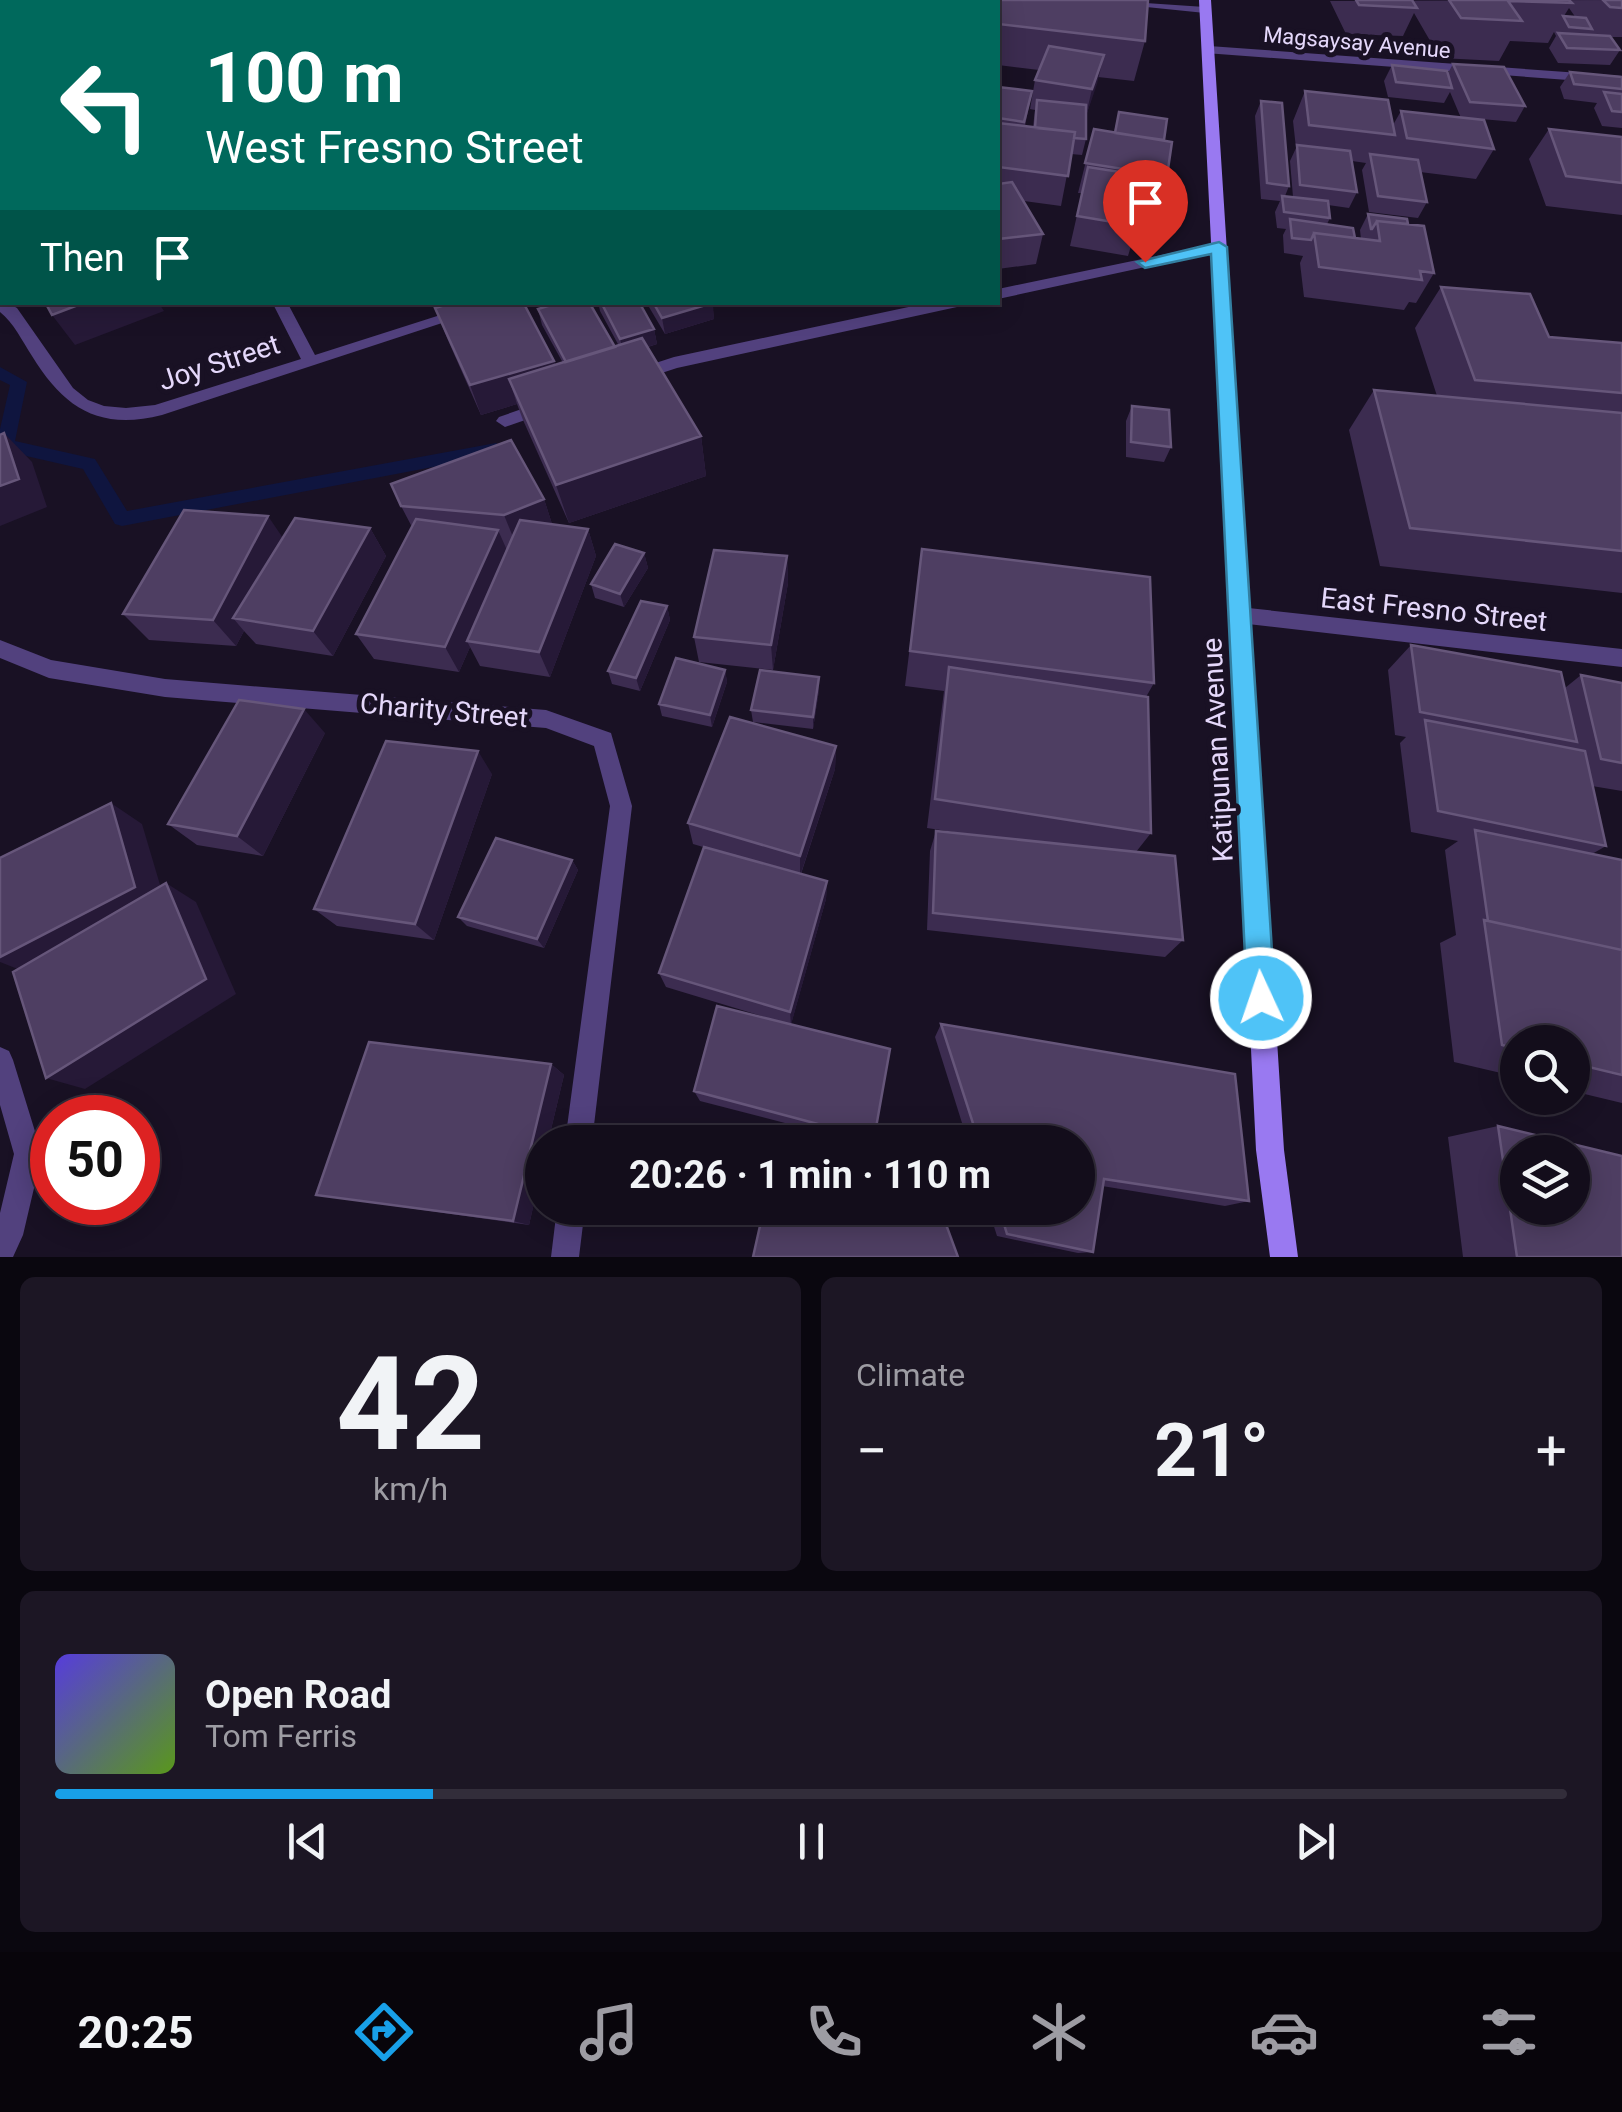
<!DOCTYPE html>
<meta charset="utf-8">
<style>
:root{--surface:#130d1b;--page:#1c1624;--text:#f1f3f6;--muted:#9d9ca3;--line:#322d3a;--accent:#18a0e8}
body{margin:0;font-family:Roboto,sans-serif;background:var(--page);color:var(--text);height:100vh;display:flex;flex-direction:column;font-size:38px;white-space:nowrap}
*{box-sizing:border-box;margin:0}
p{font-size:32px;color:var(--muted)}
.icon{flex:none;width:55px;height:55px;fill:none;stroke:currentColor;stroke-width:2;stroke-linecap:round;stroke-linejoin:round}
.map{position:relative;height:1257px;overflow:hidden}
.sheet{display:flex;flex-direction:column;gap:20px;padding:20px;background:#0a070f;flex:1}
.sheet>*{flex:none}
.guide{position:absolute;left:0px;top:0px;width:1000px;height:305px;box-shadow:0 5px 25px #0003,0 0 0 2px var(--line);background:#00695c;color:#fff;overflow:hidden}
.buttons{position:absolute;left:1500px;top:1025px;display:grid;gap:20px}
.buttons a{display:grid;place-items:center;width:90px;height:90px;border-radius:50%;background:var(--surface);box-shadow:0 5px 25px #0003,0 0 0 2px var(--line);font-size:50px}
.speed{position:absolute;left:30px;top:1095px;display:flex;gap:20px;font-size:50px;font-weight:700;text-align:center}
.speed>*{display:grid;place-content:center;width:130px;height:130px;border-radius:50%;background:var(--surface);box-shadow:0 5px 25px #0003,0 0 0 2px var(--line);line-height:1}
.speed .limit{border:15px solid #d22;background:#fff;color:#111}
.pin{position:absolute;display:grid;place-items:center;width:85px;height:85px;color:#fff;margin:-102px -42px;border-radius:50% 50% 50% 0;rotate:-45deg;box-shadow:0 0 10px #0007}
.pin .icon{rotate:45deg}
.me{position:absolute;width:110px;margin:-55px;rotate:357deg;stroke-linejoin:round;filter:drop-shadow(0 0 8px #0008)}
.turn{display:flex;align-items:center;gap:35px;height:210px;padding:0 40px;font-size:45px}
.turn .icon{width:130px;height:130px;stroke-width:2.5}
.turn b{display:block;font-size:70px;line-height:85px}
.then{display:flex;align-items:center;height:95px;padding:0 40px;background:#0003;gap:20px;font-size:38px}
.big{font-size:75px;font-weight:700;line-height:1.1}
.sheet .card{flex:1;display:flex;flex-direction:column;justify-content:center;gap:15px;min-width:0;padding:0 35px;border-radius:15px;background:var(--page)}
.sheet .dial{align-items:center;gap:0}
.dial b{font-size:130px;line-height:1}
.song{display:flex;align-items:center;gap:30px}
.cover{width:120px;height:120px;border-radius:15px;background:linear-gradient(135deg,hsl(250 70% 55%),hsl(90 70% 35%))}
.played{height:10px;border-radius:5px;background:linear-gradient(90deg,var(--accent) 25%,var(--line) 25%)}
.keys{display:flex;justify-content:space-around;direction:ltr}
.heat{display:flex;justify-content:space-between;align-items:center;font-size:55px;direction:ltr}
.sheet .tiles{flex:1;display:grid;gap:20px;grid-template-columns:1fr 1fr}
.card:last-child{grid-column:span 2}
.trip{position:absolute;left:525px;top:1125px;width:570px;height:100px;border-radius:50px;background:var(--surface);box-shadow:0 5px 25px #0003,0 0 0 2px var(--line);font-weight:700;line-height:100px;text-align:center}
.menu{display:flex;height:160px;justify-content:space-around;align-items:center;background:#08050b;color:var(--muted)}
.menu .icon{width:70px;height:70px}
.menu .on{color:var(--accent)}
.menu b{font-size:45px;color:var(--text)}
.map>svg:first-child{display:block}
.lines{fill:none;stroke-linecap:round;stroke-linejoin:round}
.stream{fill:#0f153f;fill-rule:evenodd}
.minor{fill:#52417e;fill-rule:evenodd}
.tertiary{fill:#52417e;fill-rule:evenodd}
.secondary{fill:#9979f1;fill-rule:evenodd}
.wall{fill:#3c2c50;fill-rule:evenodd}
.shaded-wall{fill:#261937}
.building{fill:#4e3e62;stroke:#66567a;stroke-width:2.5;fill-rule:evenodd}
.route{fill:#4fc3f7;stroke:#337fa1;stroke-width:2.5}
.labels{text-anchor:middle;stroke-width:10;stroke-linejoin:round;paint-order:stroke}
.far-street-label{font-size:22px;fill:#e5d8fb;stroke:#191124}
.street-label{font-size:28px;fill:#e5d8fb;stroke:#191124}
</style>
<div class="map">
<svg width="1622" height="1257" viewBox="0 0 1622 1257">
<rect width="100%" height="100%" fill="#191124"/>
<g class="lines">
<path class="stream" d="M0,367L27,382L15,441L95,459L127,511L496,443L505,449L496,455L122,526L115,524L83,469L0,450V429L10,385L0,380Z"/>
<path class="minor" d="M1101,0L1205,7L1211,10L1205,13L1107,3Z
M0,153H2V161H0Z
M1219,243L1226,247L1224,250L998,299V289Z
M0,299L17,308L73,388L88,400L104,406L126,408L155,405L301,359L272,302H287L315,355L481,302H506L162,415C99,431 64,408 32,356C22,341 14,323 0,312Z
M932,302H964L957,307L677,368L634,382L626,376L628,372L674,357Z
M545,401L553,407L551,411L505,427L496,421L499,417Z
M1239,607L1622,649V667L1239,623L1232,621L1229,615L1232,609Z
M0,640L51,660L165,679L546,710L611,733L632,806L592,1142H565L610,806L594,746L546,728L165,697L49,678L0,658Z
M0,1047L9,1051L13,1060L42,1154L23,1235L13,1257H0V1213L14,1154L0,1105Z
M557,1208H585L579,1257H551Z"/>
<path class="tertiary" d="M1209,46L1622,76V84L1205,53L1203,50Z"/>
<path class="secondary" d="M1199,0H1211L1284,1150L1298,1257H1270L1256,1150Z"/>
</g>
<path class="wall" d="M0,0H199L196,2H2V31L0,30Z
M524,0H593L591,2H524Z
M1622,0V37H1610L1620,50L1610,65L1558,63L1549,48L1556,36L1554,32L1548,43L1510,41L1499,61L1440,58L1414,13L1403,36L1346,34L1330,1ZM1569,8L1576,18L1564,16Z
M998,2L1145,41L1134,81L1098,77L1086,116V139L1082,155L1071,154L1061,206L1024,201L1043,234L1036,264L998,269V87L1032,91L1025,126L1033,127L1035,110L1030,109L1035,80L1039,70L998,65Z
M0,31H2V133H0Z
M1453,64L1525,106L1516,122L1469,118L1494,149L1476,179L1420,172L1427,202L1418,218L1369,212L1362,170L1366,163L1352,161L1357,192L1349,208L1328,205L1330,218L1327,224L1355,238L1361,239L1360,230L1368,214L1408,224L1434,273L1416,303L1409,302L1404,310L1304,297L1300,263L1303,256L1284,253L1283,235L1286,229L1277,228L1275,212L1280,201L1261,199L1255,116L1261,101L1289,186L1285,196L1293,197L1290,161L1296,148L1293,121L1305,91L1393,125L1401,111L1461,118L1450,92L1444,103L1388,97L1384,81L1392,65L1448,73Z
M1570,72L1622,77V128L1602,126L1594,108L1597,103L1564,99L1560,87Z
M1119,112L1164,140L1167,176L1157,206L1141,203L1137,226L1128,256L1070,246L1082,193H1078L1094,129L1114,132Z
M1549,129L1622,137V215L1546,206L1529,159Z
M1441,287L1549,337L1622,343V593L1380,566L1349,430L1374,390L1437,396L1415,328Z
M598,302H639L654,329L657,344L648,347L701,436L706,476L569,523L523,420L517,404L481,415L447,338L435,308L554,361L555,365L563,363L542,325L538,309L590,304L615,347L619,346L600,311Z
M646,302H712L714,319L665,334Z
M1132,406L1171,447L1164,462L1126,457V421Z
M544,499L552,524L588,529L596,556L550,677L480,666L470,647L459,672L374,659L356,634L412,527L401,506Z
M370,528L386,556L333,656L256,644L244,631L236,646L149,640L123,614L283,538Z
M922,549L1154,683L1146,697L1151,833L1136,852L1183,940L1165,957L927,930L930,851L936,831L967,834L927,828L944,691L905,686Z
M644,553L648,568L624,607L595,598L591,584Z
M787,556L788,583L773,670L699,662L694,637Z
M667,606L670,620L640,691L612,684L608,671Z
M1411,645L1565,688L1581,675L1622,683V791L1592,786L1606,846L1592,854L1622,860V1103L1572,1091V1042H1518V1077L1454,1062L1440,943L1456,935L1445,850L1458,841L1411,832L1400,743L1406,737L1395,735L1388,670Z
M725,670L727,682L712,727L662,716L659,704Z
M819,690L813,729L753,722L751,710Z
M325,733L263,856L197,845L168,824Z
M836,746L835,769L801,874L827,881L826,899L791,1024L874,1139L873,1142H858L700,1101L694,1091L781,1022L666,987L659,973L720,852L693,844L688,823Z
M492,774L434,940L337,926L314,909Z
M572,860L578,870L544,948L467,926L458,917Z
M941,1024L1249,1201L1225,1206L1102,1186L1093,1252L1078,1253L997,1236L988,1208H1078V1142H968L935,1037Z
M551,1064L564,1075L548,1142H542V1168L529,1225L316,1195Z
M1498,1126L1622,1257H1463L1448,1137Z"/>
<path class="shaded-wall" d="M59,0H84L86,2H56Z
M2,39V79H0V42Z
M1104,55L1097,84L1085,119L1092,89Z
M2,164V190L0,192V166Z
M2,234V260L0,263V236Z
M86,302H158L164,311L75,345L52,315Z
M713,303L714,319L665,334L662,318Z
M654,329L657,344L624,354L620,339Z
M554,361L562,390L509,379L517,404L481,415L470,385Z
M4,433L32,462L47,507L0,526V486Z
M701,436L706,476L569,523L556,485Z
M544,499L553,527L515,542L504,515Z
M268,516L287,544L233,618L244,631L236,646L213,620Z
M370,528L386,556L333,656L313,631Z
M588,529L596,556L550,677L539,652Z
M498,530L510,557L467,641L470,647L459,672L445,647Z
M644,553L648,568L624,607L620,594Z
M787,556L788,583L773,670L771,645Z
M667,606L670,620L640,691L636,678Z
M725,670L727,682L712,727L710,715Z
M819,677V690L813,729V717Z
M304,709L325,733L263,856L237,836Z
M836,746L835,769L800,876V856Z
M478,751L492,774L434,940L415,924Z
M111,803L142,824L166,905L33,975L0,962V957Z
M572,860L578,870L544,948L537,939Z
M827,881L826,899L791,1025L790,1012Z
M166,883L196,902L236,994L85,1089L46,1078Z
M551,1064L564,1075L548,1142H542V1168L529,1225L513,1221Z"/>
<path class="building" d="M0,0H59L56,2L2,3H0Z
M132,0H188L186,2H131Z
M214,0H246L245,2H212Z
M266,0H309L307,2H265Z
M314,0H346L345,2H313Z
M369,0H399L387,2H371Z
M399,0H448L450,2H387Z
M466,0H495L497,2H457Z
M599,0H644L641,2H596Z
M922,0H1148L1145,41L998,24V2H921Z
M1356,0H1412L1417,8L1359,5Z
M1449,0H1569L1572,3L1508,1L1522,21L1461,18Z
M1603,0H1622V8L1610,7Z
M1563,16L1586,18L1592,29L1569,27Z
M1558,33L1610,36L1620,50L1567,48Z
M1049,46L1104,55L1092,89L1035,80Z
M1453,64L1504,67L1525,106L1470,102Z
M1392,65L1447,71L1452,88L1396,82Z
M1570,72L1622,77V89L1574,84Z
M0,87H2V114L0,117Z
M998,87L1032,91L1024,122L998,118Z
M1305,91L1388,100L1395,135L1309,125Z
M1604,92L1622,94V112L1612,111Z
M1037,100L1086,105V139L1074,138L1075,132L1035,128Z
M1261,101L1282,103L1289,186L1267,183Z
M1401,111L1484,120L1494,149L1407,138Z
M1119,112L1167,119L1164,140L1115,133Z
M998,123L1075,132L1068,176L998,167Z
M1094,129L1172,142L1167,176L1085,163Z
M1549,129L1622,137V183L1566,176Z
M1297,145L1350,151L1357,192L1300,185Z
M1370,154L1418,160L1427,202L1378,196Z
M1088,167L1146,176L1137,226L1077,216Z
M1012,182L1043,234L998,239V184Z
M1282,196L1328,201L1330,218L1284,212Z
M0,208L2,209V234L0,236Z
M1368,214L1407,219L1408,224L1377,221L1372,229H1371Z
M1290,219L1353,228L1355,238L1314,233L1311,240L1292,238Z
M1377,221L1424,226L1434,273L1420,271L1422,280L1319,267L1314,233L1380,241Z
M1441,287L1530,294L1549,337L1622,343V393L1475,380Z
M45,302H86L52,315Z
M455,302H523L554,361L470,385L435,308Z
M561,302H589L615,347L566,362L538,309Z
M601,302H639L654,329L620,339Z
M653,302H712L713,303L662,318Z
M642,338L701,436L556,485L509,379Z
M1374,390L1622,413V551L1410,528Z
M1132,406L1169,410L1171,447L1131,442Z
M4,433L19,479L0,486V435Z
M511,440L544,499L504,515L401,506L391,484Z
M184,510L268,516L213,620L123,614Z
M295,518L370,528L313,631L233,618Z
M416,519L498,530L445,647L356,634Z
M520,520L588,529L539,652L467,641Z
M615,544L644,553L620,594L591,584Z
M922,549L1150,577L1154,683L910,651Z
M714,550L787,556L771,645L694,637Z
M641,601L667,606L636,678L608,671Z
M1411,645L1561,672L1577,742L1420,712Z
M676,658L725,670L710,715L659,704Z
M949,667L1148,697L1151,833L935,799Z
M760,670L819,677L813,717L751,710Z
M1581,675L1622,683V763L1601,759Z
M239,700L304,709L237,836L168,824Z
M730,717L836,746L800,856L688,823Z
M1425,720L1585,751L1606,846L1438,811Z
M386,741L478,751L415,924L314,909Z
M111,803L135,887L0,957V858Z
M1475,830L1622,860V950L1488,921Z
M936,831L1175,856L1183,940L933,913Z
M496,838L572,860L537,939L458,917Z
M704,847L827,881L790,1012L659,973Z
M166,883L206,979L46,1078L13,972Z
M1484,920L1622,950V1075L1572,1063V1042H1518V1049L1502,1045Z
M717,1006L890,1049L874,1139L694,1091Z
M941,1024L1235,1074L1249,1201L1104,1179L1093,1252L1007,1234L999,1208H1078V1142H979Z
M369,1042L551,1064L513,1221L316,1195Z
M1498,1126L1622,1156V1257H1517ZM1518,1152H1572V1208H1518Z
M780,1137L801,1142H779Z
M764,1208H940L958,1257H753Z"/>
<path class="route" d="M1219,242L1227,247L1275,998L1271,1008L1261,1012L1251,1008L1247,998L1211,254L1145,268L1137,262Z"/>
<g class="labels">
<g class="far-street-label">
<text transform="translate(1357 42) rotate(5)" y="8">Magsaysay Avenue</text>
</g>
<g class="street-label">
<text transform="translate(219 362) rotate(-18)" y="10">Joy Street</text>
<text transform="translate(1434 609) rotate(6)" y="10">East Fresno Street</text>
<text transform="translate(444 710) rotate(5)" y="10">Charity Street</text>
<text transform="translate(1217 750) rotate(-93)" y="10">Katipunan Avenue</text>
</g>
</g>
</svg>
<div class="buttons">
<a><svg class="icon" aria-label="search" viewBox="0 0 24 24"><circle cx="10" cy="10" r="6"/><path d="M15 15l6 6"/></svg></a>
<a><svg class="icon" aria-label="layers" viewBox="0 0 24 24"><path d="M12 4l9 5-9 5-9-5zM3 14l9 5 9-5"/></svg></a>
</div>
<div class="speed"><div class="limit">50</div></div>
<div class="pin" style="left:1145px;top:262px;background:#d93025"><svg class="icon" aria-label="arrive" viewBox="0 0 24 24"><path d="M6 21V4h12l-3 4 3 4H6"/></svg></div>
<svg class="me" style="left:1261px;top:998px" viewBox="-20 -20 40 40"><circle r="17" fill="#4fc3f7" stroke="#fff" stroke-width="3"/><path d="M0-11L8 9 0 5-8 9z" fill="#fff"/></svg>
<div class="trip">20:26 · 1 min · 110 m</div>
<div class="guide">
<div class="turn"><svg class="icon" aria-label="left" viewBox="0 0 24 24"><path d="M17 20v-9H6M10 6l-5 5 5 5"/></svg><div><b>100 m</b>West Fresno Street</div></div>
<div class="then">Then<svg class="icon" aria-label="arrive" viewBox="0 0 24 24"><path d="M6 21V4h12l-3 4 3 4H6"/></svg></div>
</div>
</div>
<section class="sheet">
<div class="tiles">
<div class="card dial"><b>42</b><p>km/h</p></div>
<div class="card"><p>Climate</p>
<div class="heat"><a>−</a><b class="big">21°</b><a>+</a></div>
</div>
<div class="card">
<div class="song"><i class="cover"></i><div><b>Open Road</b><p>Tom Ferris</p></div></div>
<div class="played"></div>
<div class="keys"><svg class="icon" aria-label="previous" viewBox="0 0 24 24"><path d="M18 5L8 12l10 7zM5 5v14"/></svg><svg class="icon" aria-label="pause" viewBox="0 0 24 24"><path d="M8 5v14M16 5v14"/></svg><svg class="icon" aria-label="next" viewBox="0 0 24 24"><path d="M6 5l10 7-10 7zM19 5v14"/></svg></div>
</div>
</div>
</section>
<nav class="menu">
<b>20:25</b>
<svg class="icon on" aria-label="directions" viewBox="0 0 24 24"><path d="M12 3l9 9-9 9-9-9zM9 14v-3h6M13 9l2 2-2 2"/></svg>
<svg class="icon" aria-label="music" viewBox="0 0 24 24"><path d="M9 18V5l10-2v13"/><circle cx="6" cy="18" r="3"/><circle cx="16" cy="16" r="3"/></svg>
<svg class="icon" aria-label="phone" viewBox="0 0 24 24"><path d="M5 4h4l2 5-3 2q2 4 5 5l2-3 5 2v4C11 20 4 13 5 4z"/></svg>
<svg class="icon" aria-label="climate" viewBox="0 0 24 24"><path d="M12 3v18M4 7l16 10M4 17L20 7"/></svg>
<svg class="icon" aria-label="car" viewBox="0 0 24 24"><path d="M5 17H2v-5l4-1 3-4h7l3 4 3 1v5h-3M9 17h6M6 11h13"/><circle cx="7" cy="17" r="2"/><circle cx="17" cy="17" r="2"/></svg>
<svg class="icon" aria-label="filters" viewBox="0 0 24 24"><path d="M4 7h16M4 17h16"/><circle cx="9" cy="7" r="2"/><circle cx="15" cy="17" r="2"/></svg>
</nav>
